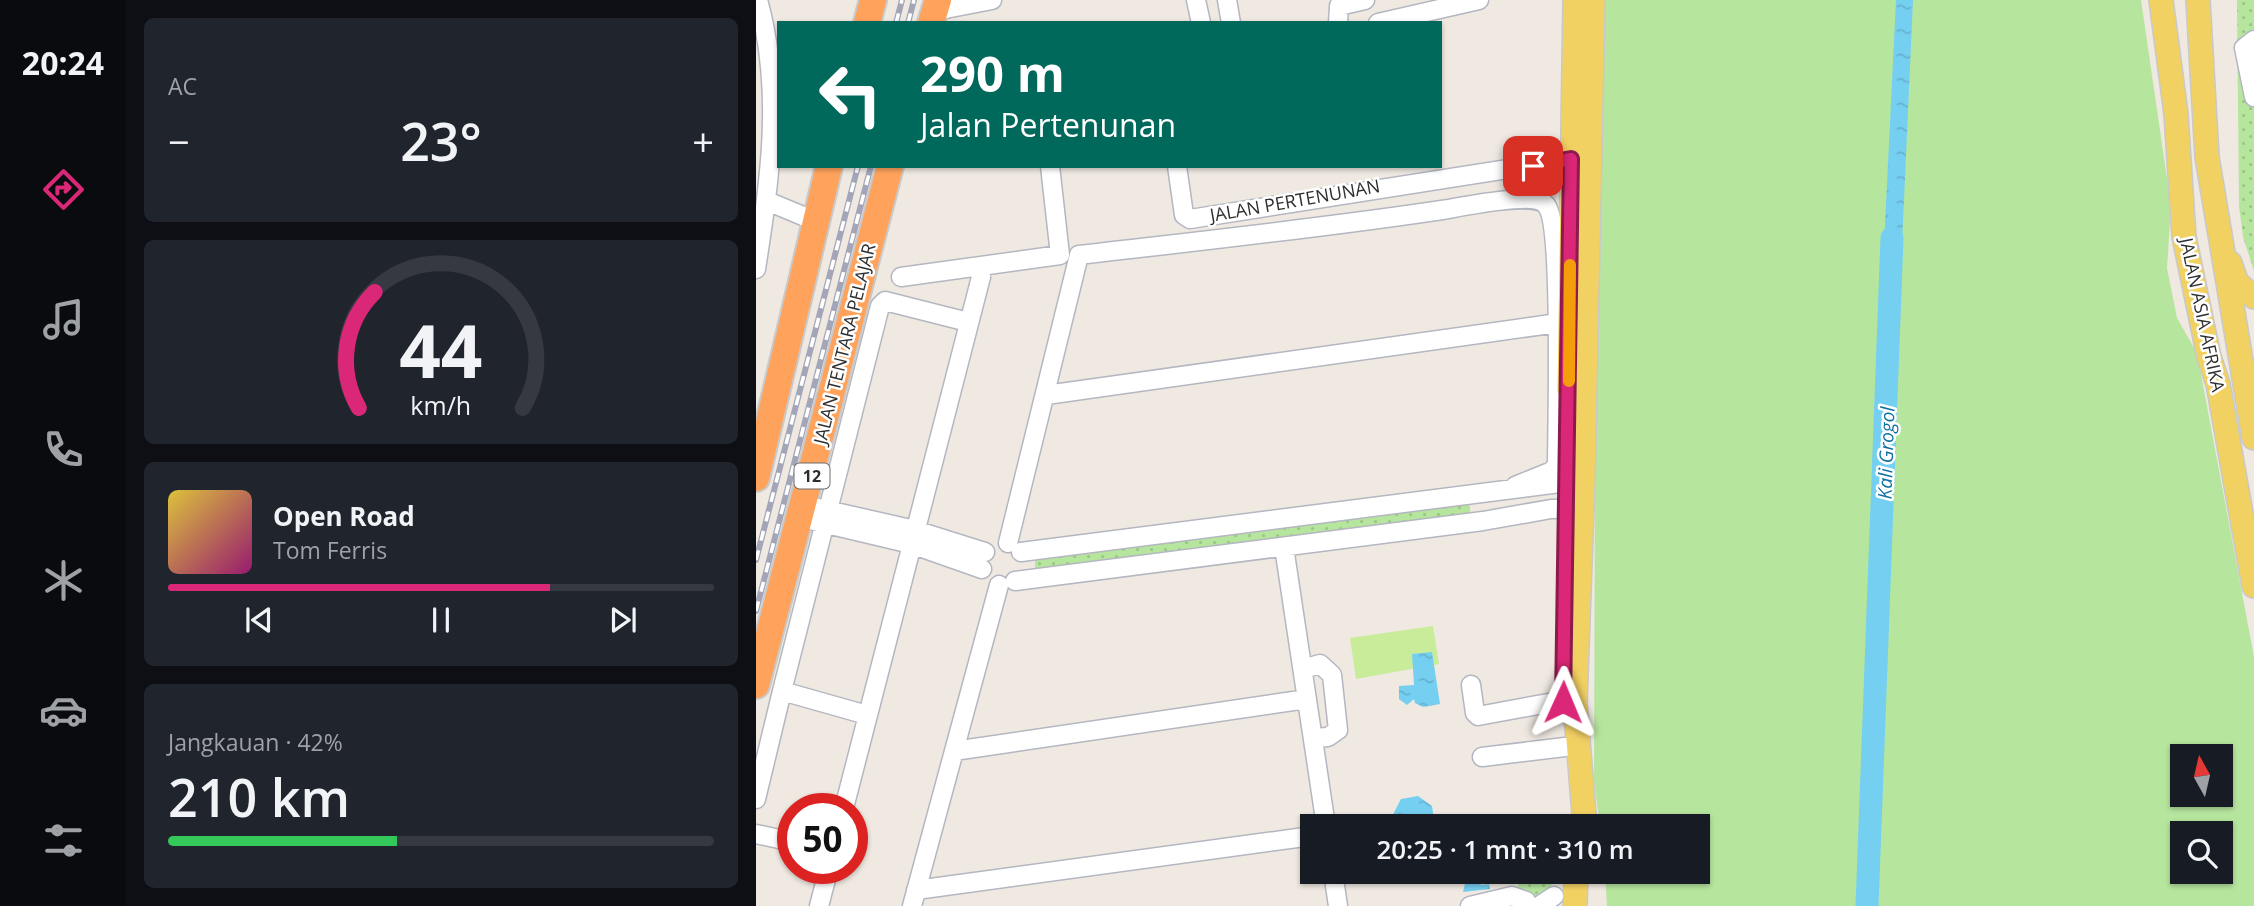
<!DOCTYPE html>
<html lang="id">
<meta charset="utf-8">
<style>
:root{--surface:#171b24;--page:#20242c;--text:#f1f3f6;--muted:#9ea1a6;--line:#363941;--accent:#db2777}
body{margin:0;font-family:"Open Sans",sans-serif;background:var(--page);color:var(--text);height:100vh;display:flex;flex-direction:column;font-size:26px;white-space:nowrap}
*{box-sizing:border-box;margin:0}
p{font-size:23px;color:var(--muted)}
.icon{flex:none;width:38px;height:38px;fill:none;stroke:currentColor;stroke-width:2;stroke-linecap:round;stroke-linejoin:round}
.map{position:relative;flex:1;overflow:hidden}
.side{display:flex;flex-direction:column;gap:18px;padding:18px;background:#0d0f14;width:630px}
.side>*{flex:none}
.hud{position:absolute;left:21px;top:21px;width:665px;height:147px;border-radius:0px;box-shadow:0 2px 5px #0004;background:#00695c;color:#fff;overflow:hidden}
.needle{width:46px;rotate:352deg}
.fabs{position:absolute;left:1414px;top:744px;display:grid;gap:14px}
.fabs a{display:grid;place-items:center;width:63px;height:63px;border-radius:0px;background:var(--surface);box-shadow:0 2px 5px #0004;font-size:35px}
.speed{position:absolute;left:21px;top:793px;display:flex;gap:14px;font-size:35px;font-weight:700;text-align:center}
.speed>*{display:grid;place-content:center;width:91px;height:91px;border-radius:50%;background:var(--surface);box-shadow:0 2px 5px #0004;line-height:1}
.speed .limit{border:10px solid #d22;background:#fff;color:#111}
.pin{position:absolute;display:grid;place-items:center;width:60px;height:60px;color:#fff;margin:-30px;border-radius:14px;box-shadow:0 4px 10px #0006}
.me{position:absolute;width:77px;margin:-38px;rotate:1deg;stroke-linejoin:round;filter:drop-shadow(0 0 5px #0008)}
.turn{display:flex;align-items:center;gap:24px;height:147px;padding:0 28px;font-size:32px}
.turn .icon{width:91px;height:91px;stroke-width:2.5}
.turn b{display:block;font-size:49px;line-height:60px}
.big{font-size:52px;font-weight:600;line-height:1.1}
.side .widget{flex:1;display:flex;flex-direction:column;justify-content:center;gap:10px;min-width:0;padding:0 24px;border-radius:10px;background:var(--page)}
.side .dial{align-items:center;gap:0}
.dial svg{height:182px;overflow:visible;fill:none;stroke:var(--line);stroke-width:7;stroke-linecap:round;text-anchor:middle}
.dial text{fill:var(--text);stroke:none}
.song{display:flex;align-items:center;gap:21px}
.cover{width:84px;height:84px;border-radius:10px;background:linear-gradient(135deg,hsl(50 70% 55%),hsl(320 70% 35%))}
.played{height:7px;border-radius:4px;background:linear-gradient(90deg,var(--accent) 70%,var(--line) 70%)}
.keys{display:flex;justify-content:space-around;direction:ltr}
.heat{display:flex;justify-content:space-between;align-items:center;font-size:38px;direction:ltr}
.charge{height:10px;border-radius:5px;background:linear-gradient(90deg,#34c759 42%,var(--line) 0)}
.trip{position:absolute;left:544px;top:814px;width:410px;height:70px;border-radius:0px;background:var(--surface);box-shadow:0 2px 5px #0004;font-weight:600;line-height:70px;text-align:center}
main{display:flex;flex:1;min-height:0}
.dock{display:flex;flex-direction:column;width:126px;justify-content:space-around;align-items:center;background:#090b0e;color:var(--muted)}
.dock .icon{width:49px;height:49px}
.dock .selected{color:var(--accent)}
.dock b{font-size:32px;color:var(--text)}
.map>svg:first-child{display:block}
.grass{fill:#b6e59e;fill-rule:evenodd}
.park{fill:url(#park-dots)}
.pitch{fill:#c9ec9a}
.water{fill:url(#water-ripples)}
.lines{fill:none;stroke-linecap:round;stroke-linejoin:round}
.river{stroke:#75cff0;stroke-width:23}
.minor-casing{stroke:#b4b7c1;stroke-width:21}
.major-casing{stroke:#c9c9c9;stroke-width:26}
.highway-casing{stroke:#c9c9c9;stroke-width:30}
.minor{stroke:#fff;stroke-width:18}
.major{stroke:#f2d163;stroke-width:23}
.highway{stroke:#ffa35c;stroke-width:26}
.rail-casing{stroke:#a3a6b8;stroke-width:6}
.rail{stroke:#fff;stroke-width:3.5;stroke-dasharray:10;stroke-linecap:butt}
.route-casing{stroke:#8e194d;stroke-width:18}
.route{stroke:#db2777;stroke-width:12}
.slow{stroke:#f59e0b;stroke-width:12}
.labels{text-anchor:middle;stroke-width:5;stroke-linejoin:round;paint-order:stroke}
.shield{fill:#fff;stroke:#6d6d6d;stroke-width:2}
.shield-label{font-size:16px;font-weight:bold;fill:#2e2e2e}
.street-label{font-size:18px;fill:#2e2e2e;stroke:#fff}
.water-label{font-size:19px;font-style:italic;fill:#0d6fa3;stroke:#fff}
</style>
<main>
<nav class="dock">
<b>20:24</b>
<svg class="icon selected" aria-label="directions" viewBox="0 0 24 24"><path d="M12 3l9 9-9 9-9-9zM9 14v-3h6M13 9l2 2-2 2"/></svg>
<svg class="icon" aria-label="music" viewBox="0 0 24 24"><path d="M9 18V5l10-2v13"/><circle cx="6" cy="18" r="3"/><circle cx="16" cy="16" r="3"/></svg>
<svg class="icon" aria-label="phone" viewBox="0 0 24 24"><path d="M5 4h4l2 5-3 2q2 4 5 5l2-3 5 2v4C11 20 4 13 5 4z"/></svg>
<svg class="icon" aria-label="climate" viewBox="0 0 24 24"><path d="M12 3v18M4 7l16 10M4 17L20 7"/></svg>
<svg class="icon" aria-label="car" viewBox="0 0 24 24"><path d="M5 17H2v-5l4-1 3-4h7l3 4 3 1v5h-3M9 17h6M6 11h13"/><circle cx="7" cy="17" r="2"/><circle cx="17" cy="17" r="2"/></svg>
<svg class="icon" aria-label="filters" viewBox="0 0 24 24"><path d="M4 7h16M4 17h16"/><circle cx="9" cy="7" r="2"/><circle cx="15" cy="17" r="2"/></svg>
</nav>
<section class="side">
<div class="widget"><p>AC</p>
<div class="heat"><a>−</a><b class="big">23°</b><a>+</a></div>
</div>
<div class="widget dial"><svg viewBox="0 0 100 80">
<path d="M14 69A42 42 0 1 1 86 69"/>
<path d="M14 69A42 42 0 0 1 21 18" stroke="#db2777"/>
<text x="50" y="56" font-size="32" font-weight="700">44</text>
<text x="50" y="72" font-size="11">km/h</text>
</svg></div>
<div class="widget">
<div class="song"><i class="cover"></i><div><b>Open Road</b><p>Tom Ferris</p></div></div>
<div class="played"></div>
<div class="keys"><svg class="icon" aria-label="previous" viewBox="0 0 24 24"><path d="M18 5L8 12l10 7zM5 5v14"/></svg><svg class="icon" aria-label="pause" viewBox="0 0 24 24"><path d="M8 5v14M16 5v14"/></svg><svg class="icon" aria-label="next" viewBox="0 0 24 24"><path d="M6 5l10 7-10 7zM19 5v14"/></svg></div>
</div>
<div class="widget"><p>Jangkauan · 42%</p><b class="big">210 km</b><div class="charge"></div></div>
</section>
<div class="map">
<svg width="1498" height="906" viewBox="0 0 1498 906">
<defs>
<pattern id="park-dots" width="8" height="8" patternUnits="userSpaceOnUse" patternTransform="scale(1.75)"><rect width="8" height="8" fill="#b6e59e"/><path d="M2 2h.1M6 6h.1" fill="none" stroke="#9dc588" stroke-width="1.8" stroke-linecap="round"/></pattern>
<pattern id="water-ripples" width="26" height="14" patternUnits="userSpaceOnUse" patternTransform="scale(1.75)"><rect width="26" height="14" fill="#75cff0"/><path d="M2 4q2-2 4 0t4 0M15 11q2-2 4 0t4 0" fill="none" stroke="#66b2ce"/></pattern>
</defs>
<rect width="100%" height="100%" fill="#efe9e1"/>
<path class="grass" d="M847,0H1385L1415,206L1411,268L1421,318L1441,353L1498,657V906H851L849,872H942V826H844L838,781L839,454ZM1426,756H1465V794H1426ZM1426,833H1465V872H1426Z"/>
<path class="park" d="M1481,0H1498V271L1487,237L1483,206Z
M713,498L715,518L279,575V558Z
M760,872H795L796,885L780,896L763,891Z"/>
<path class="pitch" d="M677,626L683,664L600,679L594,638Z"/>
<path class="water" d="M1140,0H1157L1145,267L1127,266Z
M676,652L684,704L667,707L659,703L658,699L651,705L643,699V686L658,685L656,654Z
M662,796L676,806L679,826H620L632,824L645,799Z
M724,881L725,885L733,884L734,889L707,892L709,883Z"/>
<g class="lines">
<path class="river" d="M1111,906L1136,238"/>
<g class="minor-casing">
<path id="minor" d="M440,0L445,23
M471,0L475,23
M179,11L236,0
M582,23L583,6L609,0
M622,23L723,0
M1498,40L1488,48L1498,97
M421,166L428,215L434,219L815,159
M11,201L59,221
M0,269C14,179 27,90 2,0
M145,277L304,255L294,166
M290,395L802,323
M62,508L159,530L229,552
M58,521L155,544L226,569
M252,543L323,255C444,241 566,228 686,210C705,207 779,191 790,205C807,224 801,426 801,464L796,471L759,486
M528,547L570,826
M265,552L827,480
M259,581L727,521L795,509L826,508
M547,669L564,664L576,675L582,730L572,737L557,738
M715,685L719,713L722,716L798,702L819,703
M111,715L26,691L124,306L129,301L212,322
M198,751L551,699
M726,757L809,747
M0,799L26,691
M88,808L225,277
M0,834L37,842
M577,872L582,906
M160,890L556,836
M63,906L73,868
M156,906L243,585
M714,906L756,896L770,901L771,906
M783,906L798,896"/>
</g>
<g class="major-casing">
<path id="major" d="M1405,0L1420,114L1428,237L1453,357L1462,384L1498,586
M1442,0L1451,157L1498,438
M1474,263L1481,283L1498,297
M813,389L819,0
M829,826L819,703L827,480L837,0
M819,906L820,872"/>
</g>
<g class="highway-casing">
<path id="highway" d="M111,23L117,0
M175,23L182,0
M0,478L73,166
M0,685L134,166"/>
</g>
<use href="#minor" class="minor"/>
<use href="#major" class="major"/>
<use href="#highway" class="highway"/>
<g class="rail-casing">
<path id="rail" d="M140,23L146,0
M152,23L158,0
M0,560L102,166
M0,611L115,166"/>
</g>
<use href="#rail" class="rail"/>
</g>
<g class="lines">
<g class="route-casing">
<path id="route" d="M777,166L815,159L807,702"/>
</g>
<use href="#route" class="route"/>
<path class="slow" d="M813,381L814,265"/>
</g>
<g class="labels">
<rect class="shield" x="38.5" y="463.5" width="35" height="25" rx="5"/>
<g class="shield-label">
<text x="56" y="482">12</text>
</g>
<g class="street-label">
<text transform="translate(539 201) rotate(-10)" y="6">JALAN PERTENUNAN</text>
<text transform="translate(1446 315) rotate(78)" y="6">JALAN ASIA AFRIKA</text>
<text transform="translate(89 344) rotate(-76)" y="6">JALAN TENTARA PELAJAR</text>
</g>
<g class="water-label">
<text transform="translate(1130 453) rotate(-88)" y="7">Kali Grogol</text>
</g>
</g>
</svg>
<div class="fabs">
<a><svg class="needle" viewBox="-14 -14 28 28"><path d="M0-13l5 13h-10z" fill="#e53935"/><path d="M0 13l5-13h-10z" fill="#9ea1a6"/></svg></a>
<a><svg class="icon" aria-label="search" viewBox="0 0 24 24"><circle cx="10" cy="10" r="6"/><path d="M15 15l6 6"/></svg></a>
</div>
<div class="speed"><div class="limit">50</div></div>
<div class="pin" style="left:777px;top:166px;background:#d93025"><svg class="icon" aria-label="arrive" viewBox="0 0 24 24"><path d="M6 21V4h12l-3 4 3 4H6"/></svg></div>
<svg class="me" style="left:807px;top:702px" viewBox="-20 -20 40 40"><path d="M0-17L14 15 0 8-14 15z" fill="#db2777" stroke="#fff" stroke-width="4"/></svg>
<div class="trip">20:25 · 1 mnt · 310 m</div>
<div class="hud">
<div class="turn"><svg class="icon" aria-label="left" viewBox="0 0 24 24"><path d="M17 20v-9H6M10 6l-5 5 5 5"/></svg><div><b>290 m</b>Jalan Pertenunan</div></div>
</div>
</div>
</main>
